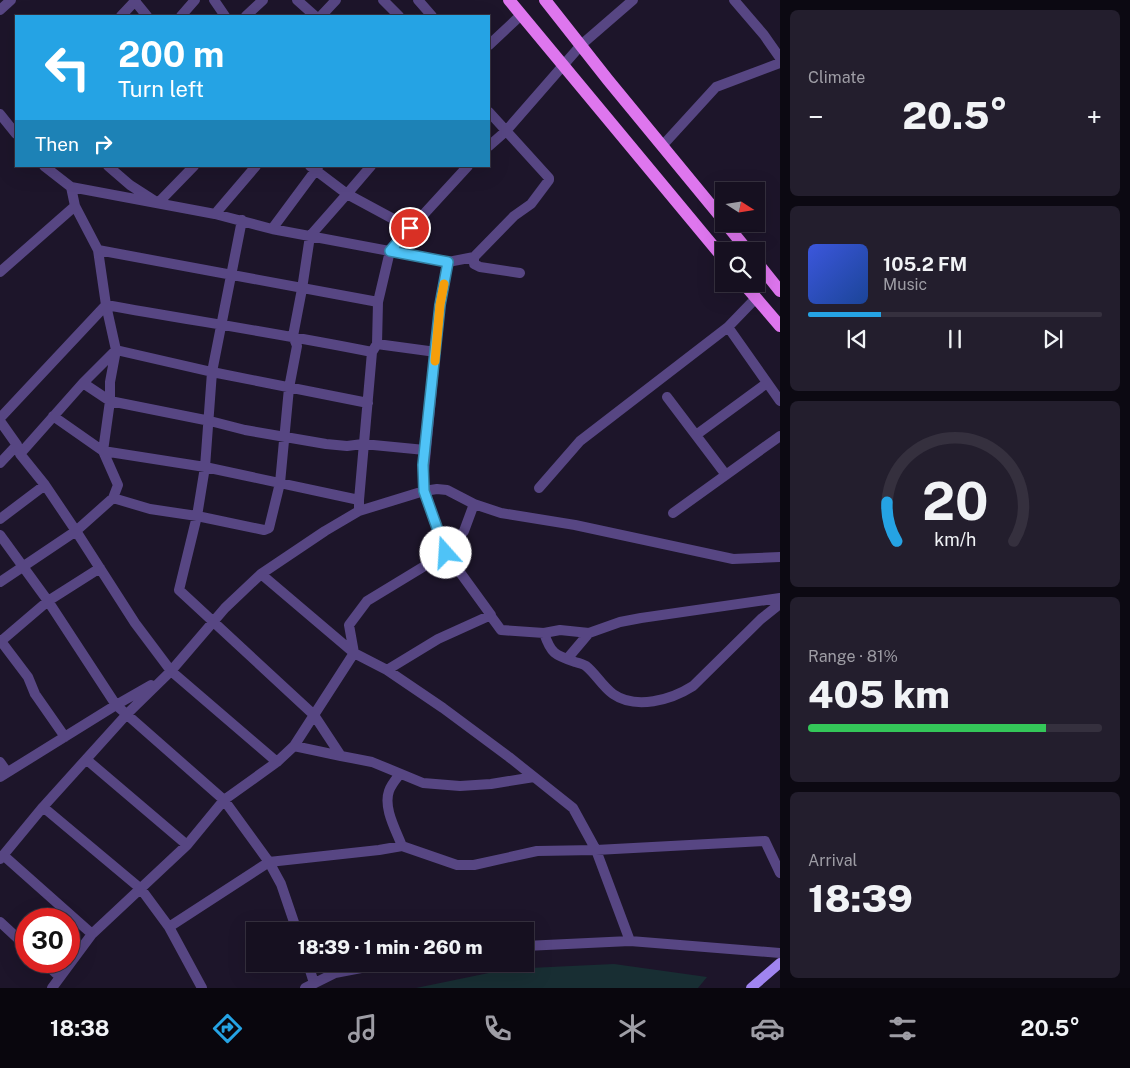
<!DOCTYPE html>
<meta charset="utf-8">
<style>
:root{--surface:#161020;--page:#231e2d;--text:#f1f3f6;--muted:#9e9da5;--line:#35303e;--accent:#25a3e4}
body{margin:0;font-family:"Public Sans",sans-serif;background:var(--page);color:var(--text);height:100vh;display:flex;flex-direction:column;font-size:19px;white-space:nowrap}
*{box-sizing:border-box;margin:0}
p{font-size:16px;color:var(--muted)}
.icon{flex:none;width:28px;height:28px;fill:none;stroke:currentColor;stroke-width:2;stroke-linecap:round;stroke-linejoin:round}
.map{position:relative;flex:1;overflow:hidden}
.details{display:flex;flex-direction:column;gap:10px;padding:10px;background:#0c0912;width:350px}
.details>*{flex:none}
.guide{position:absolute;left:15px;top:15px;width:475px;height:152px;border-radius:0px;box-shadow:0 5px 20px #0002,0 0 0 1px var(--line);background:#25a3e4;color:#fff;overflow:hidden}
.needle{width:32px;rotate:102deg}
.fabs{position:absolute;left:715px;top:182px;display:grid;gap:10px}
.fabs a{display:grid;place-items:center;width:50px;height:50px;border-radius:0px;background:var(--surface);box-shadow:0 5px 20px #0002,0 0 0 1px var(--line);font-size:25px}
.speed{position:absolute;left:15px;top:908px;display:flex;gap:10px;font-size:25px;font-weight:700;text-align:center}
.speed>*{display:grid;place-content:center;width:65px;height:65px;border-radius:50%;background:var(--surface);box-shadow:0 5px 20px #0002,0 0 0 1px var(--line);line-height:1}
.speed .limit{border:8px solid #d22;background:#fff;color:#111}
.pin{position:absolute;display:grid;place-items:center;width:42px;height:42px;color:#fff;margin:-21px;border:2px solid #fff;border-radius:50%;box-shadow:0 1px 5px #0007}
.me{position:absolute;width:55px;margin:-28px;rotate:341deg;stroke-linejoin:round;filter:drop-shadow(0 0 4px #0008)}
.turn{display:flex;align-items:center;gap:18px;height:105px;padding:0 20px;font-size:22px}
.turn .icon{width:65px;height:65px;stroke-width:2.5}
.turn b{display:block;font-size:35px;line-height:42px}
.then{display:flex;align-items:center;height:48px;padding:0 20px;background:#0003;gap:10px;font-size:19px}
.big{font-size:38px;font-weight:800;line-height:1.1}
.details .widget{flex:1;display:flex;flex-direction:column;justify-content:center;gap:8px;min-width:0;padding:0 18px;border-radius:8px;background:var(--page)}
.details .dial{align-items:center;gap:0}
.dial svg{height:130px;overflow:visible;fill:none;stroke:var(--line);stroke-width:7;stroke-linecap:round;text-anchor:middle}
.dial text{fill:var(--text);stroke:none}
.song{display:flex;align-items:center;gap:15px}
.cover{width:60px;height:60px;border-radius:8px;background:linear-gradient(135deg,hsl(230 70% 55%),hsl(220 70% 35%))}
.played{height:5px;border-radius:2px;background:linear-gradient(90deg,var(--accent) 25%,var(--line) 25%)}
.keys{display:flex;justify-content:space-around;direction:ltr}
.heat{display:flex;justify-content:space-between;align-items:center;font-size:28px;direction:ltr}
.charge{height:8px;border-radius:4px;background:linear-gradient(90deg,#34c759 81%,var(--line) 0)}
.trip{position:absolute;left:246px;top:922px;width:288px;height:50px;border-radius:0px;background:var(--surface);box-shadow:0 5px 20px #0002,0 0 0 1px var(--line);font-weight:800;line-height:50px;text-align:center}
.menu{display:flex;height:80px;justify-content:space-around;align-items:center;background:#09060d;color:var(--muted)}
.menu .icon{width:35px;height:35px}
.menu .current{color:var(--accent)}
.menu b{font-size:22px;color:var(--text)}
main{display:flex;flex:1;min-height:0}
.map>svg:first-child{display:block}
.green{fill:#182e33}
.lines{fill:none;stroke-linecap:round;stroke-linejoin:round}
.street{stroke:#574683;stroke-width:10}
.secondary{stroke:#a084f0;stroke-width:10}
.primary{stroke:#de76ee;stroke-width:12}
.route-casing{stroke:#337fa1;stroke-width:12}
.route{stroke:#4fc3f7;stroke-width:9}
.slow{stroke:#f59e0b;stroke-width:9}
</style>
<main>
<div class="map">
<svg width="780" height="988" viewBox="0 0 780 988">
<rect width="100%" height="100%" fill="#1d152a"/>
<path class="green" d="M614,964L707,977L698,988H416L508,969Z"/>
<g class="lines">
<path class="street" d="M134,0L147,16
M214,0L225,16
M297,0L315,16
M383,0L399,16
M418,0L432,16
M734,0L764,35L780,58
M0,10L11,0
M121,16L136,0
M181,16L195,0
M246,16L263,0
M321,16L336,0
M489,45L521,15
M0,114L16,134
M663,145L716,87L780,63
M489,146L506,131L581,45L633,0
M44,166L71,187L215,214L272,229L448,262L440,305L423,481L424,491L446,553L367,601L349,625L354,653L387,670L443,708L509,757L573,808L596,850L630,941
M108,166L130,185L158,203L194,166
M371,166L347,194L410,228
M71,187L75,206L98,250L106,305L116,350L110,382V401L103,451L118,485L113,498
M215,214L256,166
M242,220L212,372L205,467L197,516L179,590L314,715L341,756L372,762L423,783L460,786L491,784L534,777
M272,229L318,167
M98,250L378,302
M474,257V264L480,267L520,273
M448,262L474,257L514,216L531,204L549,180V178L489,112
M0,272L75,206
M728,327L780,401
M377,344L436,352
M83,383L110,401L210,421L245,430L326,444L347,446L363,444L425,450
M667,397L726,475
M53,416L103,451L205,467L359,500
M0,418L106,305C195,321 283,334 372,352
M0,421L17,445L20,454L45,485L76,531L135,623L171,671L277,762
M696,435L767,383
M20,454L83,383L116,350L212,372L368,403
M0,463L17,445
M539,488L580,441L728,327L756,298
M359,511V500L372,352L377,344L378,302L390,251L468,166
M673,513L780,436
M0,519L45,485
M0,535L48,601L116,705L224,800L269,862L281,884L297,931
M0,582L76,531L113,498L150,509L197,516L264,530L269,528L280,483L289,388L297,346L293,336L302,289L310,236L347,194L310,166
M490,615L501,630L544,633C551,654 555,655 575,662C579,663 583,664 586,666C596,674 602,686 613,694C636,710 671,700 693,686L761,619L780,604
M544,633L560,630L589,633L620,622L641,618L780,598
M0,640L28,677L35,694L65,737
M0,642L48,601L100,568
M567,659L589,633
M387,670L438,639L491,615L446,553L464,531L474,504
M294,746L341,756
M87,760L187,845
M0,762L7,772
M400,774C396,779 391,785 389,791C383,808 396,830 402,846
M0,777L116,705L151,685
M43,807L141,889L169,927L202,988
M3,855L92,934
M0,859L43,807L127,714L171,671L225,608L261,574L325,531L359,511L424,491L437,489L447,490L474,504L501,513L575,525L733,559L780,557
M0,922L26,946
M169,927L269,862L379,850L402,846L457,865H474L537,851L596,850L765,841L780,873
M525,946L630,941L780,953
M43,961L60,977
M308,964L314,983
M52,988L92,934L187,845L224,800L277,762L294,746L354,653L261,574
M305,988L335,973L382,964"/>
<path class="secondary" d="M751,988L780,963"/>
<path class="primary" d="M509,0L724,259
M545,0L608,80L724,221
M726,224L748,251
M756,261L780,291
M744,284L780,326"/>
</g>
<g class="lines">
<g class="route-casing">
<path id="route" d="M410,228L390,251L448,262L440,305L423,465L424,491L446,553"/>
</g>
<use href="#route" class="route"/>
<path class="slow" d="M435,361L440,305L444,284"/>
</g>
</svg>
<div class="fabs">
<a><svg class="needle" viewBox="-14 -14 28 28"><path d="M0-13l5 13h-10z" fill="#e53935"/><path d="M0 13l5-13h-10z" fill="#9e9da5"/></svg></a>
<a><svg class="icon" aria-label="search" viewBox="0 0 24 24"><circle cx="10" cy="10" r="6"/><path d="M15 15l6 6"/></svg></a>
</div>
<div class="speed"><div class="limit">30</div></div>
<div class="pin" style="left:410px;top:228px;background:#d93025"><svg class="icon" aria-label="arrive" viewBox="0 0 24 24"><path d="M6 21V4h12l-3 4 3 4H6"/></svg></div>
<svg class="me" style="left:446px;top:553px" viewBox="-20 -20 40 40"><circle r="19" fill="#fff"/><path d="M0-13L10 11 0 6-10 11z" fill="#4fc3f7"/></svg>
<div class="trip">18:39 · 1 min · 260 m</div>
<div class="guide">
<div class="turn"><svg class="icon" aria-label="left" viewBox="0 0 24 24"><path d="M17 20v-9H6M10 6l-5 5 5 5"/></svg><div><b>200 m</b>Turn left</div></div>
<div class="then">Then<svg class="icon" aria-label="right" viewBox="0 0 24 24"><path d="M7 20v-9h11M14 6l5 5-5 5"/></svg></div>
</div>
</div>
<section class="details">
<div class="widget"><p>Climate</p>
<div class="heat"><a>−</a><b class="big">20.5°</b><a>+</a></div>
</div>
<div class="widget">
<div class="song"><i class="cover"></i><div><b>105.2 FM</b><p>Music</p></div></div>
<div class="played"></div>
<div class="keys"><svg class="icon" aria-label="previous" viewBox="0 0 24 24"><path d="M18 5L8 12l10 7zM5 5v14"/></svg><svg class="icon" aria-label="pause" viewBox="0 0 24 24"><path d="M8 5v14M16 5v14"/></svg><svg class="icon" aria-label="next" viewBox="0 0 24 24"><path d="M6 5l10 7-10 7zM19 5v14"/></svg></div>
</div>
<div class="widget dial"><svg viewBox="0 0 100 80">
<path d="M14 69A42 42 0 1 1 86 69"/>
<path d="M14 69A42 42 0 0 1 8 45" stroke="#25a3e4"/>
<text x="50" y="56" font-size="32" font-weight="700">20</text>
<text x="50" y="72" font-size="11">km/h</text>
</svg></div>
<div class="widget"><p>Range · 81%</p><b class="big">405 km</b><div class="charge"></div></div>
<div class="widget"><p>Arrival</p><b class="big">18:39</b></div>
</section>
</main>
<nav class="menu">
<b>18:38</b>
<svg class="icon current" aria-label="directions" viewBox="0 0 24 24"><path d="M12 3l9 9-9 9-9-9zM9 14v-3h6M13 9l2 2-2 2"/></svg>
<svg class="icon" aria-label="music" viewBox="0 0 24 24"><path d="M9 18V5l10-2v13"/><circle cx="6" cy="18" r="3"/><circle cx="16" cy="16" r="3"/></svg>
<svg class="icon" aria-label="phone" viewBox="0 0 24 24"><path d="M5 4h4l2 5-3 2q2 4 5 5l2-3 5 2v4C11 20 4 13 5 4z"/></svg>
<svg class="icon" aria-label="climate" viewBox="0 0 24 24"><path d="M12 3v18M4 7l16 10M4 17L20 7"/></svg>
<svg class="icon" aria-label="car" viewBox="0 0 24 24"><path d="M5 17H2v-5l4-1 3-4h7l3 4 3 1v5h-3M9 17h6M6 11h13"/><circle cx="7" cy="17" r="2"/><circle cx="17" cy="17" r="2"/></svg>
<svg class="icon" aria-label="filters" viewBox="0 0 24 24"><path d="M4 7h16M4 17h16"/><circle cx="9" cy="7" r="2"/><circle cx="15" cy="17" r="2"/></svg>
<b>20.5°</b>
</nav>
